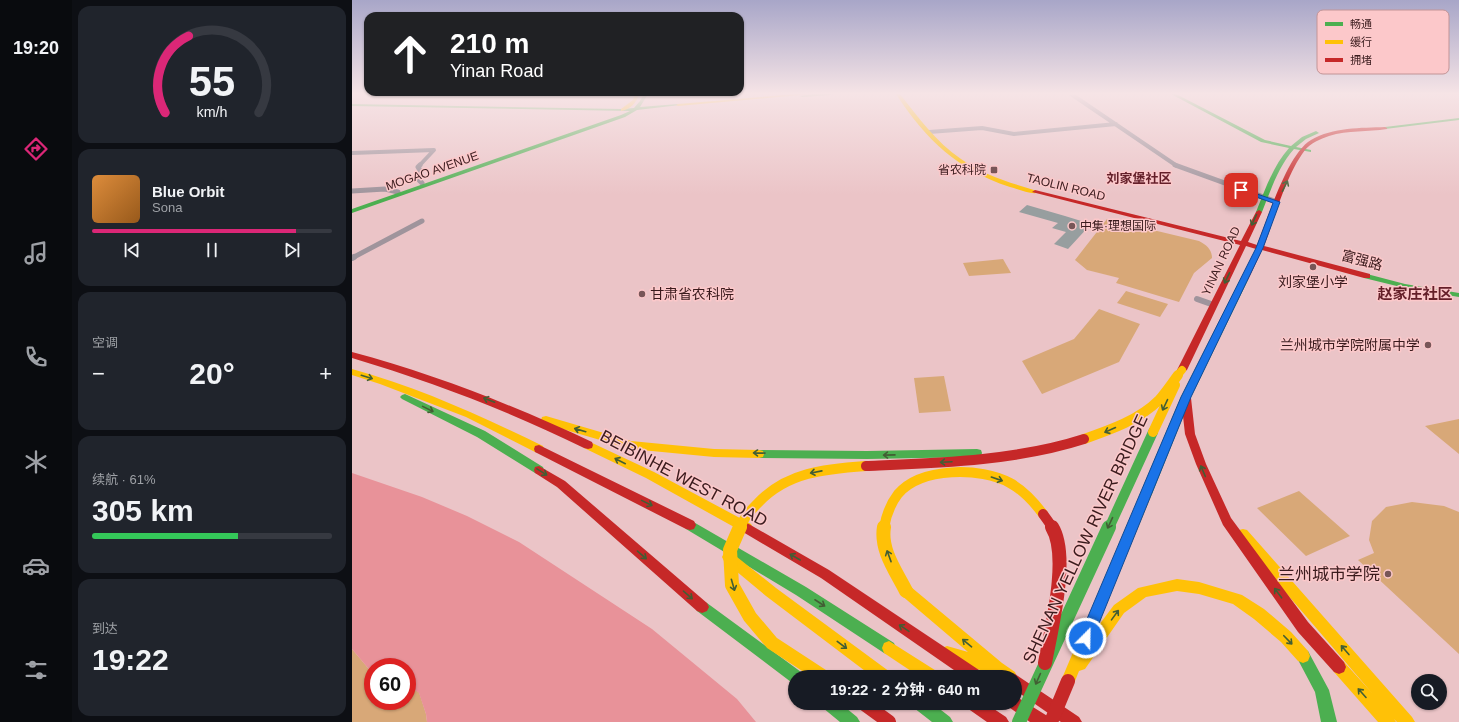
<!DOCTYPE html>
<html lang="zh">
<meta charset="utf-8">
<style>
:root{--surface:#171b24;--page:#20242c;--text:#f1f3f6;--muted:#9ea1a6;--line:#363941;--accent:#db2777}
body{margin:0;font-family:Helvetica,"Noto Sans SC",sans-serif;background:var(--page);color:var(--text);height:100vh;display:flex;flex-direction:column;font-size:15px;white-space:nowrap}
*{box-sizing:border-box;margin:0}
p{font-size:13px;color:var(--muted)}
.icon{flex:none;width:22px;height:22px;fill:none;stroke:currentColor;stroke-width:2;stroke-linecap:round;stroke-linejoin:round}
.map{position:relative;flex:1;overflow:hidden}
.drawer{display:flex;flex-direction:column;gap:6px;padding:6px;background:#0d0f14;width:280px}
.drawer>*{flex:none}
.banner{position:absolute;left:12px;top:12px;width:380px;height:84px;border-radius:12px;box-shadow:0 1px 3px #0004;background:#202124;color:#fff;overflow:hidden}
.tools{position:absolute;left:1059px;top:674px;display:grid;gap:8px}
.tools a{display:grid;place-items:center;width:36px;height:36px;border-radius:50%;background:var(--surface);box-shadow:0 1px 3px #0004;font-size:20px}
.speed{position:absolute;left:12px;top:658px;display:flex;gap:8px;font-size:20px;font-weight:700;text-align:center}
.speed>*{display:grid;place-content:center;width:52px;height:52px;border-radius:50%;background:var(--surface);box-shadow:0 1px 3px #0004;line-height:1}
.speed .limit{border:6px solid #d22;background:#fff;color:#111}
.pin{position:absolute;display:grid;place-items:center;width:34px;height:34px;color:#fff;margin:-17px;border-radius:8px;box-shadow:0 2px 6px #0006}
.me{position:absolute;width:44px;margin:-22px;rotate:23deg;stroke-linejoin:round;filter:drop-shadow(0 0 3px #0008)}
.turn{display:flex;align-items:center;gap:14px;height:84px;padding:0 20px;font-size:18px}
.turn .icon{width:52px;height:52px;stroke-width:2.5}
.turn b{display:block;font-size:28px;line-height:34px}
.big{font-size:30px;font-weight:700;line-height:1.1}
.drawer .tile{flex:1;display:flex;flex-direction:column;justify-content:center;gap:6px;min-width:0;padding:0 14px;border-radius:12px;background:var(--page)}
.drawer .dial{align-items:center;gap:0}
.dial svg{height:104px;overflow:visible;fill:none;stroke:var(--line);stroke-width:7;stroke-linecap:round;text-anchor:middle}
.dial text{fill:var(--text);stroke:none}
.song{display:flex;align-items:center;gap:12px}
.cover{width:48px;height:48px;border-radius:6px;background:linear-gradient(135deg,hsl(30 70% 55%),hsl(30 70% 35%))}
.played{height:4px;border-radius:2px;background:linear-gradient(90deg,var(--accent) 85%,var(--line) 85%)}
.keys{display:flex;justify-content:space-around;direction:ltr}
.heat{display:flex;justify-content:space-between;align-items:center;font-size:22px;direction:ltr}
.charge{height:6px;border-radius:3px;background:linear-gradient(90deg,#34c759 61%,var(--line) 0)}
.trip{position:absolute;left:436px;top:670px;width:234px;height:40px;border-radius:20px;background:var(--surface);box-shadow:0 1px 3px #0004;font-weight:700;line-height:40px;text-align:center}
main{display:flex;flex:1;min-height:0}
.tabs{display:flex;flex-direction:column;width:72px;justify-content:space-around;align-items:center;background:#090b0e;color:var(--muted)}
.tabs .icon{width:28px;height:28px}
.tabs .on{color:var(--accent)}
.tabs b{font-size:18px;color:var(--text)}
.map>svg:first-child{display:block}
.green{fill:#d8a878}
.water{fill:#e89299}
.building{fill:#979e9f}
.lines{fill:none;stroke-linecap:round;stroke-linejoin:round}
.street-far2{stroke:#9f949c;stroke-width:4}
.street-far1{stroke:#9f949c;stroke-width:5}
.street{stroke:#9f949c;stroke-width:6}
.fast{fill:#4caf50;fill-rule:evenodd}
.slow{fill:#ffc107;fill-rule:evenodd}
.jam{fill:#c62828;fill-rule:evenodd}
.fast-bridge-far1{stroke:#4caf50;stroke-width:10}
.fast-bridge{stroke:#4caf50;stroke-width:14}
.slow-bridge-far2{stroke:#ffc107;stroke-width:8}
.slow-bridge-far1{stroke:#ffc107;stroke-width:10}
.slow-bridge{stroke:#ffc107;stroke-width:14}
.jam-bridge-far1{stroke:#c62828;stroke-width:10}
.jam-bridge{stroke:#c62828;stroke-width:14}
.oneway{stroke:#425e34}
.route{fill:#1a73e8;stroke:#114b97}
.poi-dot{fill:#785658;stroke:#fcc8ca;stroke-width:1.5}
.labels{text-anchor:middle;stroke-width:3;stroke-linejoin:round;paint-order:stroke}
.far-poi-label{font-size:12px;fill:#3a1b1d;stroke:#fcc8ca;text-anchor:end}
.far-street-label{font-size:12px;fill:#3a1b1d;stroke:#fcc8ca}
.far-neighbourhood-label{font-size:13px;font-weight:bold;fill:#641f29;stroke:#fcc8ca}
.street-label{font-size:14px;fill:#3a1b1d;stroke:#fcc8ca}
.poi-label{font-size:14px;fill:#3a1b1d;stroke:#fcc8ca}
.neighbourhood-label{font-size:15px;font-weight:bold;fill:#641f29;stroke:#fcc8ca}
.near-street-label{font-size:17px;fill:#3a1b1d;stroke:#fcc8ca}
.near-poi-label{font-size:17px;fill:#3a1b1d;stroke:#fcc8ca;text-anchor:end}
.key{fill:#fcc8ca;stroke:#c29496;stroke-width:1}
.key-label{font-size:11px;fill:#3a1b1d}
</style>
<main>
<nav class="tabs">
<b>19:20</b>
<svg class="icon on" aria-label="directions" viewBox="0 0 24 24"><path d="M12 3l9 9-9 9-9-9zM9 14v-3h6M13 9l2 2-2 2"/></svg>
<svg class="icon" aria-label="music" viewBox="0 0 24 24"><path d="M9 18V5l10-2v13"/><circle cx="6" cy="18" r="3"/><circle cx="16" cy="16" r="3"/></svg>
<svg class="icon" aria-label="phone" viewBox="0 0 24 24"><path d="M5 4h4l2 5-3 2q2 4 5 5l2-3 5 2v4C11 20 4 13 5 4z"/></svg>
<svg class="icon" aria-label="climate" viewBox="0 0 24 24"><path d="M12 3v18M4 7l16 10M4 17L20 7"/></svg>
<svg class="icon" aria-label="car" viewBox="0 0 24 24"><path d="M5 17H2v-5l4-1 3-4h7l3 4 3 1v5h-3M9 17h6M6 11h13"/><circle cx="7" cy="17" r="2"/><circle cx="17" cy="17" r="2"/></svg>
<svg class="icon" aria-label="filters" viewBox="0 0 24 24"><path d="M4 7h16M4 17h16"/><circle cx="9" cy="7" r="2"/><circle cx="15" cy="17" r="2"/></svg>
</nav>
<section class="drawer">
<div class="tile dial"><svg viewBox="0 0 100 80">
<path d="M14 69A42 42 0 1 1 86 69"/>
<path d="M14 69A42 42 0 0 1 32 10" stroke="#db2777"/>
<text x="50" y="56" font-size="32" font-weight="700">55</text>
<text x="50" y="72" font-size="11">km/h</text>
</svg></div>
<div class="tile">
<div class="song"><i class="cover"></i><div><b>Blue Orbit</b><p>Sona</p></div></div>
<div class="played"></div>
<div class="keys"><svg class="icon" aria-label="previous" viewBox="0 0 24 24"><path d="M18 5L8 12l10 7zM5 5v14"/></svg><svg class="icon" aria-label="pause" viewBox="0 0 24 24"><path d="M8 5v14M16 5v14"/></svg><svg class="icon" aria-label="next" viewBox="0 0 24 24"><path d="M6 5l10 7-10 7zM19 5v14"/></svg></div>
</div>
<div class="tile"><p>空调</p>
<div class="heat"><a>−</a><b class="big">20°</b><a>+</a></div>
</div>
<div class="tile"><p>续航 · 61%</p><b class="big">305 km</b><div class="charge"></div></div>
<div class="tile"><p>到达</p><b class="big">19:22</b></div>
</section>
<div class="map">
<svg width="1107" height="722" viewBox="0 0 1107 722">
<rect width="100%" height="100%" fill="#ebc4c7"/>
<path class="green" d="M755,219L847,241C855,245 860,250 860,258L842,273L827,302L764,283L767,278L735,270L723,260Z
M651,259L659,273L617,276L611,263Z
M774,291L816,304L808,317L765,303Z
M747,309L788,324L767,362L690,394L670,361L722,339Z
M592,376L599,411L567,413L562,378Z
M1107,419V454L1073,426Z
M947,491L998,536L954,556L905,508Z
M1060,502L1092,506L1107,512V654L1006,560L1022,553L1017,540L1020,521L1034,507Z
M0,649L21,674V701H55V685L67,692L74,714L75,722H0Z"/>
<path class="water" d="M0,473L70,497L115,516L167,542L300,629L385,699L404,722H75L74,714L67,693L55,685V667H21V674L0,649Z"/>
<path class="building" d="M675,205L713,216L739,224L716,249L702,244L714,232L700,228L706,223L667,212Z"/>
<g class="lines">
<path class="street-far2" d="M719,94L825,166
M577,132L630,128L662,134L764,124
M0,153L82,150L67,166"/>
<path class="street-far1" d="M68,165L66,167L69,172L67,180L70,183
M823,165L925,202
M0,191L33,189L46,192
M0,258L70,221"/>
<path class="street" d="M0,258L2,257
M845,299L862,305"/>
<path class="fast" d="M292,94H296L288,107L326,104L328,105L285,110L273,117L0,213V209L269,115L278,111L0,106V104L270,109L282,108L288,101Z
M480,94L478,95L450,97L448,96L462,94Z
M819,94H824L913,140L939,146L950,137L964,131L967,133L954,139L944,147L959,150V152L942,149C926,167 919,190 910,212L905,213L904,212C913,190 921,166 937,148L909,142Z
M1107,118V120L1033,129L1031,128L1033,127Z
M1012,274H1015L1053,284L1107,293V297L1053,288L1012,278Z
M889,278H892L896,280L839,397L800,494L798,497L794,499L790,497L788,494L829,397Z
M53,394L133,431L191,467L192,470L191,473L187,474L183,473L125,437L50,399L48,397L50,395Z
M625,449L629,450L630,453L629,456L625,457L515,459L407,458L403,457L402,454L403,451L407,450L515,451Z
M338,520L454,587L542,643L544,648L542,653L537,655L532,653L444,595L334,529L332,525L334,521Z
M350,601L355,603L449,672L451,677H443V684L439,682L345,611L343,607L345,603Z
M951,649L956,651L977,690L985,722H969L963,692L944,656L946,651Z
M469,703H488L505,717L508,722H488L471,708Z
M560,703H580L598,717L601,722H580L562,708Z"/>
<path class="slow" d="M283,94H287C285,102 278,110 269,111V109L281,100Z
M443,94H459L326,106L324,105L326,104Z
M544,94H548C566,117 584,142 609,159C631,175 659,183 685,191V193C677,194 666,189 658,187C606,170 574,140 544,94Z
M0,369C66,387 129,416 191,446L192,449L191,452L187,453L183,452L114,417L28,384L0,375Z
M194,416L279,441L362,449L407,450L411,451L412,454L411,457L407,458L362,457L279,449L190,423L189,420L190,417Z
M236,441L302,472L399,524L401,528L399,532L395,533L391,532L294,478L232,448L231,445L232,442Z
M794,489L798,491L800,494L744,629L762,605L786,588L825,579L847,582L890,595L912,609L939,632L956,651L958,656L956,661L951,663L946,661L929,642L902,619L881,604L847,594L825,591L794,597L772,613L733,669L727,671L721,686L716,688L711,686L709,681L711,676L788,494L790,491Z
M891,529L895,530L1060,717L1063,722H1045L1042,719L1044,722H1026L982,672L980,667L982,662L987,660L992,662L1020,693L887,538L885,534L887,530Z
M376,552L380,553L424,588L538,672L540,677H521L414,596L372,561L370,557L372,553Z
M554,585L559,587L650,663L663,672L665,677L663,682V677H646L641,674L590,658L588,653L590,648L595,646L616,652L549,595L548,591L549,587Z
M537,641L586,672L588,677H568L532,653L530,648L532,643Z"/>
<path class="jam" d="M1033,127L1035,128V129C1016,132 996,130 977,136C968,139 959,143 953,150C934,175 923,217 912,246L1018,274V278H1012L910,250L896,280L892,282H889L888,280L904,249L894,246L835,370L830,373L825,370L888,245L680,192L683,190L889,241L904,212L907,210L910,212L896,242L905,245C916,219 935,154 959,140C981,127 1009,128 1033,127Z
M0,352C83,374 163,406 240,442L241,445L240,448L236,449L232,448C157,411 80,382 0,358Z
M834,395L837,396L839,398L843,434L854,464L879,518L956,622L992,662L994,667L992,672L987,674L982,672L946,632L871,525L844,464L833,434L829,398L831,396Z
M187,445L342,521L344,525L342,529L338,530L334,529L183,452L182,449L183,446Z
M187,466L213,481L355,603L357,607L355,611L350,613L345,611L205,487L183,473L182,470L183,467Z
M395,523L477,570L630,672L632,677H612L469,578L391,532L389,528L391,524Z
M663,674L727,717L730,722H709L663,690V677H657Z
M663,696L697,717L700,722H678L658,708L656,703H663Z
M613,703H633L654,717L657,722H635L615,708Z"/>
<path class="fast-bridge-far1" d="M757,528L801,432"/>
<path class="fast-bridge" d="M667,722L757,527"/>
<path class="slow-bridge-far2" d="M825,376L830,370"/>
<path class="slow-bridge-far1" d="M801,432L823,385
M732,439C758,430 787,420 807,400C814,392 820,383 826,375
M388,528C392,517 398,511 406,503C435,472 473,469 514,466
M532,528C534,516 539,503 546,494C569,467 629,467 658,483C671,490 682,502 691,514"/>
<path class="slow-bridge" d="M388,527L378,550L380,585L398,617L420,643L472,677
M532,527C528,550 544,571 554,591"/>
<path class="jam-bridge-far1" d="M514,466C585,463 664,461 732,439
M691,514L701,528"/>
<path class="jam-bridge" d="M693,663C699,630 718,556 700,527
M511,703L537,722
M699,722L716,681"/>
</g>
<defs><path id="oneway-shaft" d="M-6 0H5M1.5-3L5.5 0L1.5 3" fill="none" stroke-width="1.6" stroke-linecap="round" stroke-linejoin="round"/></defs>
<g class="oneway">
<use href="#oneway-shaft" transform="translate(933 186) rotate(-64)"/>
<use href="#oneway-shaft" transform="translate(902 220) rotate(115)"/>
<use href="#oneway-shaft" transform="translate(875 278) rotate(116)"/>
<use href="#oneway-shaft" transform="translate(15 377) rotate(17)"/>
<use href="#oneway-shaft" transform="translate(137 400) rotate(-159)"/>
<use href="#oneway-shaft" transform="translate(813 405) rotate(115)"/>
<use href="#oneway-shaft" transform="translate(76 409) rotate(26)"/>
<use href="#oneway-shaft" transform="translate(228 430) rotate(-164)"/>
<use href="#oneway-shaft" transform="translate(758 430) rotate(156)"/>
<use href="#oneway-shaft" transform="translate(407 453) rotate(-179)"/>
<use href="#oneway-shaft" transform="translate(537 455) rotate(179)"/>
<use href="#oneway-shaft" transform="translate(268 461) rotate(-153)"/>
<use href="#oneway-shaft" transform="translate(594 462) rotate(177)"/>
<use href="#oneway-shaft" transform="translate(851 471) rotate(-113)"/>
<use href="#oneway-shaft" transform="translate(190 472) rotate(32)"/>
<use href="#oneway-shaft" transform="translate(464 472) rotate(169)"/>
<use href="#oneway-shaft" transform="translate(645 479) rotate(19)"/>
<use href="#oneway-shaft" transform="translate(295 503) rotate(26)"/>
<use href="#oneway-shaft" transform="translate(758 523) rotate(115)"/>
<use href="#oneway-shaft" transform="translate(290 555) rotate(41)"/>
<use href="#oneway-shaft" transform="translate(537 556) rotate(-110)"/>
<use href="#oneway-shaft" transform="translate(443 557) rotate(-150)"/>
<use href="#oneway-shaft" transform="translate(381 585) rotate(74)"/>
<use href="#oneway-shaft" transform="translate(926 593) rotate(-127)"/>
<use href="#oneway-shaft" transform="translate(336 595) rotate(41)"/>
<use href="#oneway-shaft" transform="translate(468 603) rotate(33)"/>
<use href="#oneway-shaft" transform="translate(763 615) rotate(-54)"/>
<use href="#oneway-shaft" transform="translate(552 628) rotate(-146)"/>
<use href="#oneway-shaft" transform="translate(936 640) rotate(46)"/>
<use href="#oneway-shaft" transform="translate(615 643) rotate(-140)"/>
<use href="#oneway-shaft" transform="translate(490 645) rotate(37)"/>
<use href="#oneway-shaft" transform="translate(993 650) rotate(-131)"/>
<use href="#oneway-shaft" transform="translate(686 679) rotate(114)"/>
<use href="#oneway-shaft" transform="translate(1010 693) rotate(-132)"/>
</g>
<linearGradient id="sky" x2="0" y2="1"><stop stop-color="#a8a6c8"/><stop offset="0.48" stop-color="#f6e4e6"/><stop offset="1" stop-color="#f6e4e6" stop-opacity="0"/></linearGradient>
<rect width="1107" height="195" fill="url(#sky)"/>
<path class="route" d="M887,189H891L928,202L911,248L839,397L739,643L734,645L729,643L727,638L729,633L829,397L904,248L921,203L887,191Z"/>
<g class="poi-dot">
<rect x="638" y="166" width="8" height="8" rx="2"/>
<circle cx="720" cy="226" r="4"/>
<circle cx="961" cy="267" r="4"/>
<circle cx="290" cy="294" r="4"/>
<circle cx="1076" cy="345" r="4"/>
<circle cx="1036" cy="574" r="4"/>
</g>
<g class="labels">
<g class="far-poi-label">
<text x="634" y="174">省农科院</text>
<text x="728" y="230" text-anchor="start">中集·理想国际</text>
</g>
<g class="far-street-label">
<text transform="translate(80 171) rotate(-19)" y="4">MOGAO AVENUE</text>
<text transform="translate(714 187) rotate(14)" y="4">TAOLIN ROAD</text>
<text transform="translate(869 261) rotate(-65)" y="4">YINAN ROAD</text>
</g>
<g class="far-neighbourhood-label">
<text x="787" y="183">刘家堡社区</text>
</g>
<g class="street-label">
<text transform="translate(1010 260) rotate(15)" y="5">富强路</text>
</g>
<g class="poi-label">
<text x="961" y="287">刘家堡小学</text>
<text x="298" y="299" text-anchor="start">甘肃省农科院</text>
<text x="1068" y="350" text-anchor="end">兰州城市学院附属中学</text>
</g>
<g class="neighbourhood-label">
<text x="1063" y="299">赵家庄社区</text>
</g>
<g class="near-street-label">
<text transform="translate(332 478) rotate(28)" y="6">BEIBINHE WEST ROAD</text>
<text transform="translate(733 539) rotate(-65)" y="6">SHENAN YELLOW RIVER BRIDGE</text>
</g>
<g class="near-poi-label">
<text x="1028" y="580">兰州城市学院</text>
</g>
</g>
<rect x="965" y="10" width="132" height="64" rx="6" class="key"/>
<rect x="973" y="22" width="18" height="4" fill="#4caf50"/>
<rect x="973" y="40" width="18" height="4" fill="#ffc107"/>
<rect x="973" y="58" width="18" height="4" fill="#c62828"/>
<g class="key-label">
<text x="998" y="28">畅通</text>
<text x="998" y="46">缓行</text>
<text x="998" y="64">拥堵</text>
</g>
</svg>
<div class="tools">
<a><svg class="icon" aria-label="search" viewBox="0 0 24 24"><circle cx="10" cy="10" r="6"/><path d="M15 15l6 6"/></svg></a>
</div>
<div class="speed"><div class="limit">60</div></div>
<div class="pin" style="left:889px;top:190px;background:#d93025"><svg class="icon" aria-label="arrive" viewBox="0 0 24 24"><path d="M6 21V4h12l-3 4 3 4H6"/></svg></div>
<svg class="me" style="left:734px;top:638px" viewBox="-20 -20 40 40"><circle r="17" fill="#1a73e8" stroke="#fff" stroke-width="3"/><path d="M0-11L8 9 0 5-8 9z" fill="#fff"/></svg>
<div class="trip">19:22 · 2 分钟 · 640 m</div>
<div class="banner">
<div class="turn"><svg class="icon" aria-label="ahead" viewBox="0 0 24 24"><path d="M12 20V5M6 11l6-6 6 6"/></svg><div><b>210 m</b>Yinan Road</div></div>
</div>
</div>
</main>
